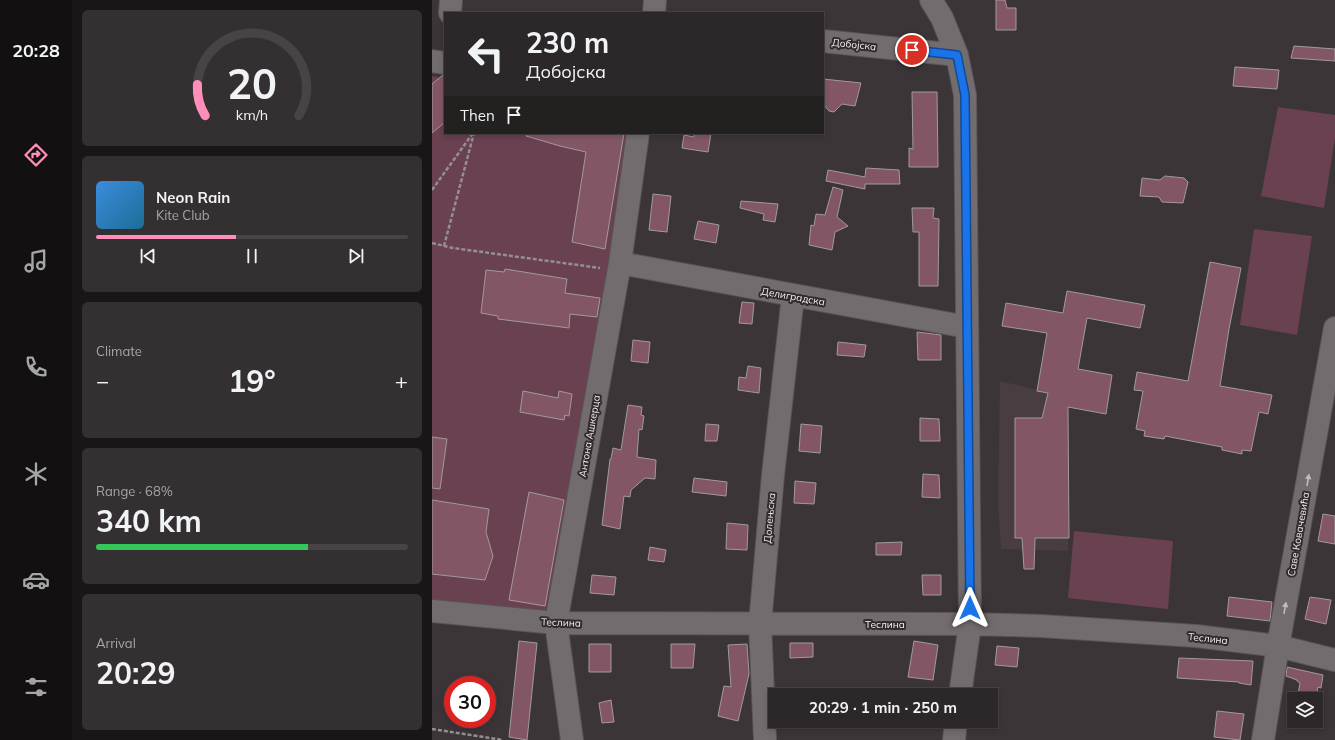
<!DOCTYPE html>
<meta charset="utf-8">
<style>
:root{--surface:#2c2829;--page:#343031;--text:#f1f3f6;--muted:#a6a6a8;--line:#484446;--accent:#ff8eba}
body{margin:0;font-family:Mulish,sans-serif;background:var(--page);color:var(--text);height:100vh;display:flex;flex-direction:column;font-size:15px;white-space:nowrap}
*{box-sizing:border-box;margin:0}
p{font-size:13px;color:var(--muted)}
.icon{flex:none;width:22px;height:22px;fill:none;stroke:currentColor;stroke-width:2;stroke-linecap:round;stroke-linejoin:round}
.map{position:relative;flex:1;overflow:hidden}
.panel{display:flex;flex-direction:column;gap:10px;padding:10px;background:#181617;width:360px}
.panel>*{flex:none}
.hud{position:absolute;left:12px;top:12px;width:380px;height:122px;border-radius:0px;box-shadow:0 2px 6px #0003,0 0 0 1px var(--line);background:#2c2829;color:var(--text);overflow:hidden}
.fabs{position:absolute;left:855px;top:692px;display:grid;gap:8px}
.fabs a{display:grid;place-items:center;width:36px;height:36px;border-radius:0px;background:var(--surface);box-shadow:0 2px 6px #0003,0 0 0 1px var(--line);font-size:20px}
.speed{position:absolute;left:12px;top:676px;display:flex;gap:8px;font-size:20px;font-weight:700;text-align:center}
.speed>*{display:grid;place-content:center;width:52px;height:52px;border-radius:50%;background:var(--surface);box-shadow:0 2px 6px #0003,0 0 0 1px var(--line);line-height:1}
.speed .limit{border:6px solid #d22;background:#fff;color:#111}
.pin{position:absolute;display:grid;place-items:center;width:34px;height:34px;color:#fff;margin:-17px;border:2px solid #fff;border-radius:50%;box-shadow:0 1px 4px #0007}
.me{position:absolute;width:44px;margin:-22px;rotate:0deg;stroke-linejoin:round;filter:drop-shadow(0 0 3px #0008)}
.turn{display:flex;align-items:center;gap:14px;height:84px;padding:0 16px;font-size:18px}
.turn .icon{width:52px;height:52px;stroke-width:2.5}
.turn b{display:block;font-size:28px;line-height:34px}
.then{display:flex;align-items:center;height:38px;padding:0 16px;background:#0003;gap:8px;font-size:15px}
.big{font-size:30px;font-weight:700;line-height:1.1}
.panel .tile{flex:1;display:flex;flex-direction:column;justify-content:center;gap:6px;min-width:0;padding:0 14px;border-radius:6px;background:var(--page)}
.panel .dial{align-items:center;gap:0}
.dial svg{height:104px;overflow:visible;fill:none;stroke:var(--line);stroke-width:7;stroke-linecap:round;text-anchor:middle}
.dial text{fill:var(--text);stroke:none}
.song{display:flex;align-items:center;gap:12px}
.cover{width:48px;height:48px;border-radius:6px;background:linear-gradient(135deg,hsl(210 70% 55%),hsl(200 70% 35%))}
.played{height:4px;border-radius:2px;background:linear-gradient(90deg,var(--accent) 45%,var(--line) 45%)}
.keys{display:flex;justify-content:space-around;direction:ltr}
.heat{display:flex;justify-content:space-between;align-items:center;font-size:22px;direction:ltr}
.charge{height:6px;border-radius:3px;background:linear-gradient(90deg,#34c759 68%,var(--line) 0)}
.trip{position:absolute;left:336px;top:688px;width:230px;height:40px;border-radius:0px;background:var(--surface);box-shadow:0 2px 6px #0003,0 0 0 1px var(--line);font-weight:700;line-height:40px;text-align:center}
main{display:flex;flex:1;min-height:0}
.tabs{display:flex;flex-direction:column;width:72px;justify-content:space-around;align-items:center;background:#121010;color:var(--muted)}
.tabs .icon{width:28px;height:28px}
.tabs .current{color:var(--accent)}
.tabs b{font-size:18px;color:var(--text)}
.map>svg:first-child{display:block}
.built{fill:#493d41}
.green{fill:#694150}
.building{fill:#835666;stroke:#a19a9c}
.lines{fill:none;stroke-linecap:round;stroke-linejoin:round}
.minor-casing{stroke:#595456;stroke-width:24}
.path{stroke:#948f91;stroke-width:2.5;stroke-dasharray:4 2;stroke-linecap:butt}
.minor{stroke:#736c6f;stroke-width:22}
.oneway{fill:#c0bbbd}
.route-casing{stroke:#114b97;stroke-width:10}
.route{stroke:#1a73e8;stroke-width:7}
.labels{text-anchor:middle;stroke-width:4;stroke-linejoin:round;paint-order:stroke}
.street-label{font-size:10px;fill:#f4f0f1;stroke:#312b2d}
</style>
<main>
<nav class="tabs">
<b>20:28</b>
<svg class="icon current" aria-label="directions" viewBox="0 0 24 24"><path d="M12 3l9 9-9 9-9-9zM9 14v-3h6M13 9l2 2-2 2"/></svg>
<svg class="icon" aria-label="music" viewBox="0 0 24 24"><path d="M9 18V5l10-2v13"/><circle cx="6" cy="18" r="3"/><circle cx="16" cy="16" r="3"/></svg>
<svg class="icon" aria-label="phone" viewBox="0 0 24 24"><path d="M5 4h4l2 5-3 2q2 4 5 5l2-3 5 2v4C11 20 4 13 5 4z"/></svg>
<svg class="icon" aria-label="climate" viewBox="0 0 24 24"><path d="M12 3v18M4 7l16 10M4 17L20 7"/></svg>
<svg class="icon" aria-label="car" viewBox="0 0 24 24"><path d="M5 17H2v-5l4-1 3-4h7l3 4 3 1v5h-3M9 17h6M6 11h13"/><circle cx="7" cy="17" r="2"/><circle cx="17" cy="17" r="2"/></svg>
<svg class="icon" aria-label="filters" viewBox="0 0 24 24"><path d="M4 7h16M4 17h16"/><circle cx="9" cy="7" r="2"/><circle cx="15" cy="17" r="2"/></svg>
</nav>
<section class="panel">
<div class="tile dial"><svg viewBox="0 0 100 80">
<path d="M14 69A42 42 0 1 1 86 69"/>
<path d="M14 69A42 42 0 0 1 8 45" stroke="#ff8eba"/>
<text x="50" y="56" font-size="32" font-weight="700">20</text>
<text x="50" y="72" font-size="11">km/h</text>
</svg></div>
<div class="tile">
<div class="song"><i class="cover"></i><div><b>Neon Rain</b><p>Kite Club</p></div></div>
<div class="played"></div>
<div class="keys"><svg class="icon" aria-label="previous" viewBox="0 0 24 24"><path d="M18 5L8 12l10 7zM5 5v14"/></svg><svg class="icon" aria-label="pause" viewBox="0 0 24 24"><path d="M8 5v14M16 5v14"/></svg><svg class="icon" aria-label="next" viewBox="0 0 24 24"><path d="M6 5l10 7-10 7zM19 5v14"/></svg></div>
</div>
<div class="tile"><p>Climate</p>
<div class="heat"><a>−</a><b class="big">19°</b><a>+</a></div>
</div>
<div class="tile"><p>Range · 68%</p><b class="big">340 km</b><div class="charge"></div></div>
<div class="tile"><p>Arrival</p><b class="big">20:29</b></div>
</section>
<div class="map">
<svg width="903" height="740" viewBox="0 0 903 740">
<rect width="100%" height="100%" fill="#3b3537"/>
<path class="built" d="M568,381L627,395L625,405L636,407V551L569,549L566,503Z"/>
<path class="green" d="M0,76L13,78V133H203L122,619L0,608Z
M846,107L903,115V138L892,208L829,196Z
M822,229L880,236L865,335L808,325Z
M642,531L741,541L736,609L636,598Z"/>
<path class="building" d="M564,0H573L575,8H584V30H564Z
M862,46L903,49V61L859,58Z
M803,67L847,70L845,89L801,86Z
M11,75H13V122L0,133V84Z
M391,79L429,83L423,106L410,104L402,112L397,111L391,104Z
M480,92H505L506,167H477V148L481,149Z
M95,133H192L173,249L140,242L154,152L128,146L94,136Z
M262,133H279L276,152L250,148L252,135L262,137Z
M434,168L467,170L468,184H433V189L394,181L396,170L433,177Z
M733,176L752,178L756,182L751,203L730,202L727,197L708,196L710,178L728,180Z
M401,187L411,190L405,217L416,226L403,232L400,250L377,245L379,225L382,226L384,214L393,215Z
M221,194L239,196L235,232L217,230Z
M309,201L346,204L343,222L331,220L332,214L308,208Z
M480,208H502L501,218L507,219L506,286H487V232H481Z
M266,221L287,225L284,243L262,239Z
M778,262L809,268L797,329L788,386L840,395L836,414L827,412L819,451L810,450V454L790,450V447L733,436L732,439L712,436L713,431L704,429L711,391L702,390L705,372L756,381Z
M73,269L135,279L133,293L168,298L165,317L138,314L137,328L66,319V316L49,313L54,270L72,272Z
M635,291L713,305L708,328L655,318L646,369L680,375L674,414L636,407L637,538H603L602,569H592L590,538H583V418H610L616,393L605,391L615,333L570,326L574,303L631,313Z
M310,302L322,303L320,324L307,323Z
M485,332L509,335V360H486Z
M201,340L218,342L216,363L199,361Z
M406,342L434,345L432,357L405,355Z
M316,366L329,368L327,393L306,390L307,377L314,378Z
M91,391L126,398L127,391L140,394L137,416L133,415L132,420L88,412Z
M196,405L210,407L209,415L212,416L210,430L207,429L205,457L224,460L223,479L213,478L199,490L198,497L192,496L188,529L170,525L178,459H179L181,448L189,450Z
M488,418L507,419L508,441H488Z
M274,424L287,425L285,441H273Z
M369,424L390,426L388,453L367,451Z
M0,437L15,439L8,489L0,488Z
M491,474L507,475L508,498L490,497Z
M262,478L295,482L294,496L260,492Z
M363,481L384,483L382,504L362,503Z
M97,492L132,500L113,606L77,600Z
M0,500L57,509L54,532L61,556L53,580L0,574Z
M891,514L903,516V544L886,541Z
M295,523L316,525L315,550L294,549Z
M470,542L469,555H444V543Z
M218,547L234,550L232,562L216,560Z
M160,575L184,577L182,595L158,593Z
M490,575H509V595H491Z
M797,597L840,602L838,621L795,616Z
M878,597L899,600L894,624L873,619Z
M87,641L105,643L95,740L77,737Z
M482,641L506,645L501,680L476,677Z
M358,643H381V657L358,658Z
M157,644H179V672H157Z
M239,644H263L261,668H239Z
M315,644L317,674L306,721L286,716L292,686L299,687L296,645Z
M565,646L587,648L585,667L563,665Z
M747,658L821,661L819,685L807,683V682L745,678Z
M855,667L891,675L889,688L886,687L883,699H865L868,683L865,681V680L854,676Z
M179,700L182,722L170,723L167,703Z
M785,711L812,714L808,740L782,737Z"/>
<g class="lines">
<g class="minor-casing">
<path id="minor" d="M499,0L510,18L525,55L533,95L538,624L528,695
M18,13L19,0
M222,13L223,0
M391,41L525,55
M0,61L13,63
M188,263L535,327
M0,611L124,623L538,624L609,626L764,636L846,646L903,660
M140,740L124,623L188,263L206,133
M333,740L328,624L341,475L361,296
M522,740L524,721
M831,740L846,646L903,328"/>
</g>
<path class="path" d="M0,190L41,133
M0,243L21,248L168,268
M12,246L42,133
M0,729L71,740"/>
<use href="#minor" class="minor"/>
</g>
<defs><path id="oneway-solid" d="M-6-.8H1V-3.2L6.5 0L1 3.2V.8H-6Z"/></defs>
<g class="oneway">
<use href="#oneway-solid" transform="translate(876 480) rotate(-80)"/>
<use href="#oneway-solid" transform="translate(853 608) rotate(-80)"/>
</g>
<g class="lines">
<g class="route-casing">
<path id="route" d="M480,50L525,55L533,95L538,608"/>
</g>
<use href="#route" class="route"/>
</g>
<g class="labels">
<g class="street-label">
<text transform="translate(422 44) rotate(6)" y="4">Добојска</text>
<text transform="translate(361 296) rotate(10)" y="4">Делиградска</text>
<text transform="translate(157 436) rotate(-80)" y="4">Антона Ашкерца</text>
<text transform="translate(337 518) rotate(-85)" y="4">Долењска</text>
<text transform="translate(866 534) rotate(-80)" y="4">Саве Ковачевића</text>
<text transform="translate(129 622) rotate(2)" y="4">Теслина</text>
<text x="453" y="628">Теслина</text>
<text transform="translate(776 638) rotate(6)" y="4">Теслина</text>
</g>
</g>
</svg>
<div class="fabs">
<a><svg class="icon" aria-label="layers" viewBox="0 0 24 24"><path d="M12 4l9 5-9 5-9-5zM3 14l9 5 9-5"/></svg></a>
</div>
<div class="speed"><div class="limit">30</div></div>
<div class="pin" style="left:480px;top:50px;background:#d93025"><svg class="icon" aria-label="arrive" viewBox="0 0 24 24"><path d="M6 21V4h12l-3 4 3 4H6"/></svg></div>
<svg class="me" style="left:538px;top:608px" viewBox="-20 -20 40 40"><path d="M0-17L14 15 0 8-14 15z" fill="#1a73e8" stroke="#fff" stroke-width="4"/></svg>
<div class="trip">20:29 · 1 min · 250 m</div>
<div class="hud">
<div class="turn"><svg class="icon" aria-label="left" viewBox="0 0 24 24"><path d="M17 20v-9H6M10 6l-5 5 5 5"/></svg><div><b>230 m</b>Добојска</div></div>
<div class="then">Then<svg class="icon" aria-label="arrive" viewBox="0 0 24 24"><path d="M6 21V4h12l-3 4 3 4H6"/></svg></div>
</div>
</div>
</main>
